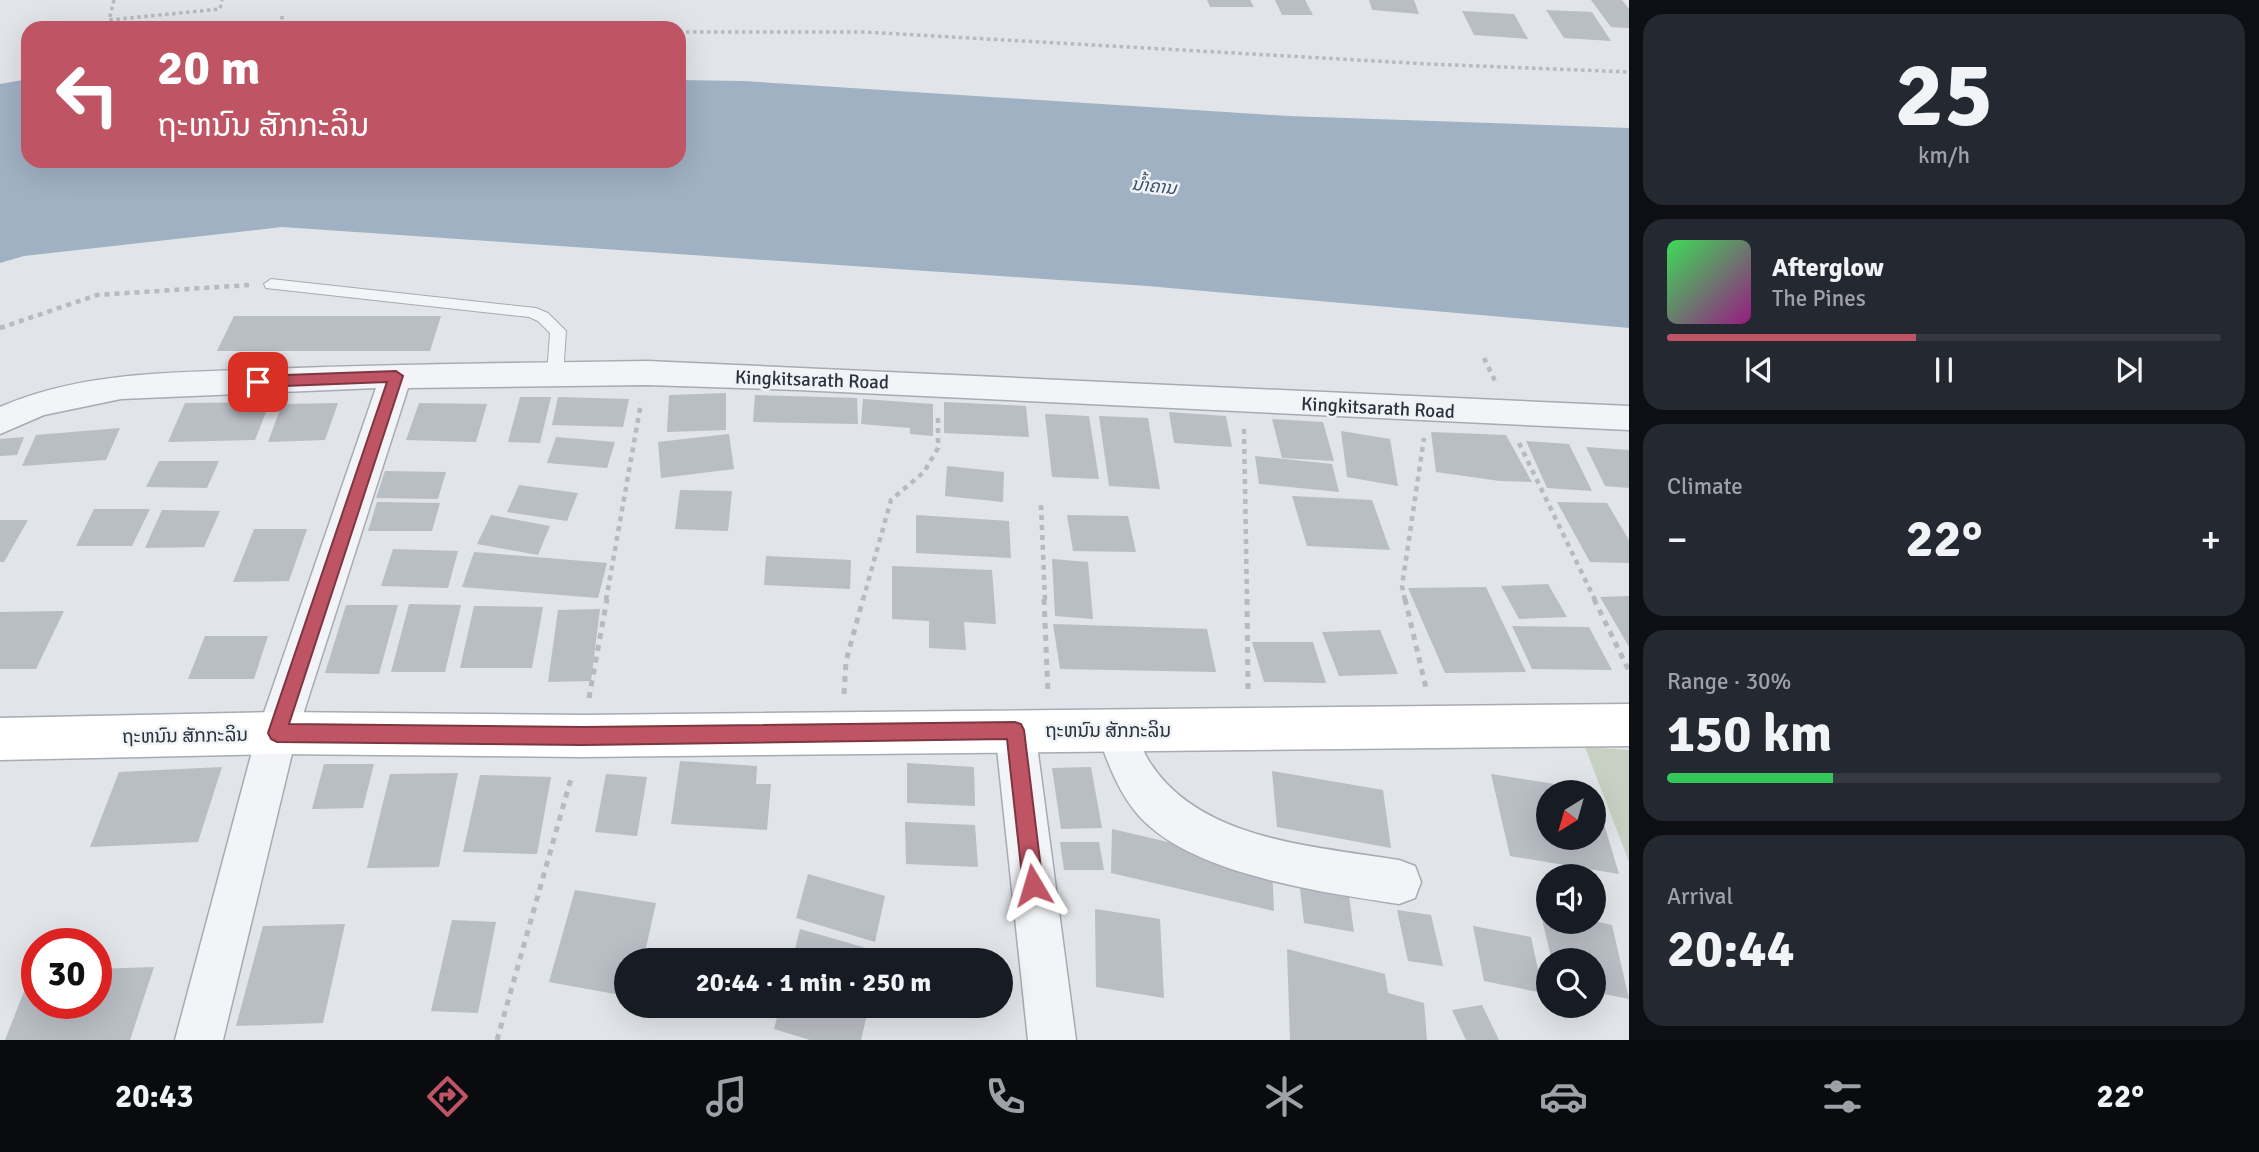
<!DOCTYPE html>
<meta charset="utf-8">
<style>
:root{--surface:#171b24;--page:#242831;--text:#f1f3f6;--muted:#9ea1a6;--line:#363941;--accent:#bf5464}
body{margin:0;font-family:Signika,"Noto Sans Lao",sans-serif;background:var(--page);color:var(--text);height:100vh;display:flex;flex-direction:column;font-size:26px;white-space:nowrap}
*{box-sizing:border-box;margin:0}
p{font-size:23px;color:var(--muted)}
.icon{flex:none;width:38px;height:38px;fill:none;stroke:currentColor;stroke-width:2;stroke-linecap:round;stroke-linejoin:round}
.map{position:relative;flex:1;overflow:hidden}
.drawer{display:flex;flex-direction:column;gap:14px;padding:14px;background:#0d0f14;width:630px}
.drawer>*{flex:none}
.top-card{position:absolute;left:21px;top:21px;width:665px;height:147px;border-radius:21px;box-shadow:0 7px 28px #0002;background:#bf5464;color:#fff;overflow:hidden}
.needle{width:46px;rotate:217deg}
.controls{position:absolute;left:1536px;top:780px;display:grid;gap:14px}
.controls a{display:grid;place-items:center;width:70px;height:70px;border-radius:50%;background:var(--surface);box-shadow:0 7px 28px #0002;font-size:35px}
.speed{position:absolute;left:21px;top:928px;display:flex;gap:14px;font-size:35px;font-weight:700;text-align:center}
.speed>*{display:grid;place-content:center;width:91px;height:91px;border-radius:50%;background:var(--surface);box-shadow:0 7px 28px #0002;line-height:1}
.speed .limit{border:10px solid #d22;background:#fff;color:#111}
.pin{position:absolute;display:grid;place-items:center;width:60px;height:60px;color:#fff;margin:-30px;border-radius:14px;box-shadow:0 4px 10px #0006}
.me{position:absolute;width:77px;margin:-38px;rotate:353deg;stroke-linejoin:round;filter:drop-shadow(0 0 5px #0008)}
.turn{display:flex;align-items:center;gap:24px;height:147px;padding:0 21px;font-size:32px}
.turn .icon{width:91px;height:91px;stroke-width:2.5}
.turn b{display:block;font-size:49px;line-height:60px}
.big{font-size:52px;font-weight:800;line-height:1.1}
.drawer .widget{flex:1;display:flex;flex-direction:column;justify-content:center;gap:10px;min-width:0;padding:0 24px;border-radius:21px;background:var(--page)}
.drawer .dial{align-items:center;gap:0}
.dial b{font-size:91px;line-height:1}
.song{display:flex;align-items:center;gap:21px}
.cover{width:84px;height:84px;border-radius:10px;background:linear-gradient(135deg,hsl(130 70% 55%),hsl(310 70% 35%))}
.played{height:7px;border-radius:4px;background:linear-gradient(90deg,var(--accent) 45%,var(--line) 45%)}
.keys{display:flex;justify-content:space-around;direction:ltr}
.heat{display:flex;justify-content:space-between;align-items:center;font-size:38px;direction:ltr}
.charge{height:10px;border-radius:5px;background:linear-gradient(90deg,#34c759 30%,var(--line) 0)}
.trip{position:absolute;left:614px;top:948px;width:399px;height:70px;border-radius:35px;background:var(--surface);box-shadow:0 7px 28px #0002;font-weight:800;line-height:70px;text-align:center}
.menu{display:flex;height:112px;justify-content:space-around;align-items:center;background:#090b0e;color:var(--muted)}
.menu .icon{width:49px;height:49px}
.menu .selected{color:var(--accent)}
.menu b{font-size:32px;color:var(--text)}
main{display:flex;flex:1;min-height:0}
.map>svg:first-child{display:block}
.green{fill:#c7d1c3}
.water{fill:#a0b1c4}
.building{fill:#b9bdc4}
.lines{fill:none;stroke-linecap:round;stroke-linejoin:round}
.service-casing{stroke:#a7abb2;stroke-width:2}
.minor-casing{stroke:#a7abb2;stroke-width:3}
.secondary-casing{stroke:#a7abb2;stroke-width:3}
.path-far2{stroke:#b7bac0;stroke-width:3.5;stroke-dasharray:3.5 3.5;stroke-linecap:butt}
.path-far1{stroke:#b7bac0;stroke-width:4.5;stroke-dasharray:5 5;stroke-linecap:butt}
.path{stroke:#b7bac0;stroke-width:5;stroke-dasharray:6 6;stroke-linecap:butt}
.service{fill:#f3f4f7;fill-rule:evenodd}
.minor{fill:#f3f4f7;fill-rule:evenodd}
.secondary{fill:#fff;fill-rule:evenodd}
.route{fill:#bf5464;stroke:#7c3741;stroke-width:2}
.labels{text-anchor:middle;stroke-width:5;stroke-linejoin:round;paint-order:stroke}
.far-water-label{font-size:18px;font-style:italic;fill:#3a516d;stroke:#f0f3f6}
.street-label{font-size:19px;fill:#2b323e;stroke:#f0f3f6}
</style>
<main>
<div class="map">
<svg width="1629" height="1040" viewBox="0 0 1629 1040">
<rect width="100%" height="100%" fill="#e1e4e8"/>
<path class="green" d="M1585,747L1629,750V862Z"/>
<path class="water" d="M28,79V161H679V80L743,81L1289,116L1629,128V328L1147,286L282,227L24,256L0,263V84Z"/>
<path class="building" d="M1207,0H1250L1254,7H1210Z
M1275,0H1305L1313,15H1282Z
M1369,0H1414L1419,14L1372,10Z
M1591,0H1622L1629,9V28L1611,27Z
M1546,10L1592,12L1611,41L1564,38Z
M1462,11L1514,14L1528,39L1474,35Z
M234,316H441L430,351H217Z
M726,393V430L667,432L669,395Z
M755,395L857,398L858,424L753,422Z
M520,397H551L540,443L508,442Z
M558,397L629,399L623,427L552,425Z
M863,399L933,404V436L910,434V428L861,424Z
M270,402L255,440L168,442L185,403Z
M944,402L1026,406L1029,437L944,433Z
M338,403L325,440L268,442L282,404Z
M419,403L487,404L476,442L406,440Z
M1169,412L1226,416L1232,447L1174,443Z
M1045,414L1089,416L1099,479L1052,477Z
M1099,416L1148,418L1160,489L1109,486Z
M1272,419L1323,422L1334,461L1282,458Z
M120,428L106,460L22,466L36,435Z
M1341,431L1390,439L1398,486L1347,477Z
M1431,432L1506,435L1532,482L1500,481L1436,472Z
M729,434L734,469L661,478L658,442Z
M24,437L17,455L0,456V439Z
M556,437L615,442L607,468L547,463Z
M1526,441L1569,444L1592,491L1547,488Z
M1586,447L1629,450V488L1605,486Z
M1255,456L1332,464L1339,492L1259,484Z
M159,461H219L207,488L146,487Z
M947,466L1004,472L1003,502L945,496Z
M385,471L446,472L438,499L376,498Z
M519,485L578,493L567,521L507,512Z
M680,490L732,491L728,531L675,529Z
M1292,496L1372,500L1390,550L1307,546Z
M377,502L440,503L432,531H368Z
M1557,502L1607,503L1629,540V563L1590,562Z
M94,509H150L132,546H76Z
M162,510L220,511L204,547L145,548Z
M491,515L550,526L538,555L477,544Z
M916,515L1009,521L1011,558L916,553Z
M1067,515L1128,516L1136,552L1073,551Z
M0,520H28L4,562H0Z
M254,529H307L289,581L233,582Z
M393,549L458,551L448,588L381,586Z
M474,552L607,563L598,598L462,587Z
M766,556L851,560L850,589L764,585Z
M1052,559L1088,562L1093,619L1055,616Z
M892,566L992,570L996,624L964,622L966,650L929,648V621L892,619Z
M1548,584L1567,617L1519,619L1501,586Z
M1486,587L1526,672L1445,673L1408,588Z
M1629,596V647L1600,597Z
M409,604L461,605L445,672H391Z
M346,605H398L379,674L325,673Z
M474,606L543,607L532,668H460Z
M600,609L591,681L548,682L558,610Z
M64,611L36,669H0V612Z
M1053,624L1207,629L1216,672L1060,669Z
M1512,626L1589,627L1612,670L1532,669Z
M1380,630L1398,674L1339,676L1322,632Z
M205,636H268L254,679H188Z
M1252,642H1313L1326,683L1264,682Z
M680,761L757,766L756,784H771L767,830L671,824Z
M907,763L974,767L975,806L907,803Z
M324,764H374L363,808L312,809Z
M222,767L198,842L90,847L119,772Z
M1091,767L1102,828L1061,829L1052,768Z
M1272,771L1383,790L1391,848L1277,827Z
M458,773L439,867L367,868L390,774Z
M606,774L647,777L637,836L595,832Z
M1491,774L1594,790V793H1549V838H1594L1595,794L1619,874L1510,856Z
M480,775L551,777L537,854L463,852Z
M905,822L975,825L978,867L906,864Z
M1112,829L1272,866L1274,911L1111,873Z
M1060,842H1099L1104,870H1064Z
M1298,871L1347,881L1354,932L1304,923Z
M808,874L885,896L875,942L796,918Z
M575,890L656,903L643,961H626V996L549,982Z
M1095,909L1160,919L1164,998L1096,987Z
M1397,910L1431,915L1443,966L1408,961Z
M1540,911L1549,912V922L1594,921L1612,925L1629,999L1594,992V961H1552Z
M452,920L496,922L478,1013L431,1011Z
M345,924L323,1023L236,1026L263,926Z
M1473,926L1531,937L1543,993L1484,981Z
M800,929L880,952L878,961H792Z
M1287,949L1385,974L1388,993L1424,1003L1427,1040H1290Z
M154,967L130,1040H5L32,971H37V1003H96V969Z
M1482,1005L1499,1040H1466L1452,1010Z
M780,1006H869L861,1040H810L774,1029Z"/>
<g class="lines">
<g class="service-casing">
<path id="service" d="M271,279L536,308L548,313L566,331L563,375L555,381L549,379L547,375L550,333L538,321L529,317L266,288L264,284Z"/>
</g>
<g class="minor-casing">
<path id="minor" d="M647,361L1629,406V430L798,390L647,385L408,388L297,733L223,1040H175L257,733L376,388L121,399L44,415L0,434V407C85,370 180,373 271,369C396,364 522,363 647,361Z
M1015,711L1029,716L1035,730L1076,1040H1028L995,730L1001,716Z
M1116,711L1130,716C1136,731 1141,748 1149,761C1199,841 1315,846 1399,860L1415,866L1421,882L1415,898L1399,904C1323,892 1192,875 1139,816C1117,791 1107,760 1096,730L1102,716Z"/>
</g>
<g class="secondary-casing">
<path id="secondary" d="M1629,704V746L583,757L277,754L0,760V718L277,712L583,715Z"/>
</g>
<path class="path-far2" d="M114,0L109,20L220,9L222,0
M282,16V28
M679,32H864L1428,64L1629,72"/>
<path class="path-far1" d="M0,328L97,295L249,285
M1484,358L1495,381
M1244,429L1247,600
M1519,443L1595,600
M1041,505L1045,600
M606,600L641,403
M863,600L891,500L924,472L938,448V414
M1405,600L1402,586L1424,438"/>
<path class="path" d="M1044,599L1048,693
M1247,599L1248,690
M1405,599L1426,688
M1594,599L1629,671
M844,694L846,661L863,599
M589,698L607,599
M497,1040L572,775"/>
<use href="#service" class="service"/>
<use href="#minor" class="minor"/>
<use href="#secondary" class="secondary"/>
</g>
<path class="route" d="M396,371L403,376L289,724L583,727L1015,722L1021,724L1024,730L1043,885L1040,892L1033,895L1026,892L1023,885L1007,739L583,745L277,742L271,739L268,733L387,382L258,387L251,382L258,376Z"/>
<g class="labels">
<g class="far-water-label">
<text transform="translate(1154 186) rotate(6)" y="6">ນ້ຳຄານ</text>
</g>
<g class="street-label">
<text transform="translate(812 379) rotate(2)" y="7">Kingkitsarath Road</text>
<text transform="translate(1378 407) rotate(3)" y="7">Kingkitsarath Road</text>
<text x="1108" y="737">ຖະຫນົນ ສັກກະລິນ</text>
<text transform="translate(185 735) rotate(-1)" y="7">ຖະຫນົນ ສັກກະລິນ</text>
</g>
</g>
</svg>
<div class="controls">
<a><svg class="needle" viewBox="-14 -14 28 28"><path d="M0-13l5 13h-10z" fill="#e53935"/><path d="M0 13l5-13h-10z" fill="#9ea1a6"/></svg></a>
<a><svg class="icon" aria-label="sound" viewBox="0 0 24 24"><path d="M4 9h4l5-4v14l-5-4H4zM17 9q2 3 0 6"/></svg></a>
<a><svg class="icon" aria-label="search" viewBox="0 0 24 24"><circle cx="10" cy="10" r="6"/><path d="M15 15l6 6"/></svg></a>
</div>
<div class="speed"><div class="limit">30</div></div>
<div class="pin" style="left:258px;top:382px;background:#d93025"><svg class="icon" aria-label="arrive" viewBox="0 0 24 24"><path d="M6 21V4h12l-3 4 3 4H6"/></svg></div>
<svg class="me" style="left:1033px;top:885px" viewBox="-20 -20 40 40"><path d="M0-17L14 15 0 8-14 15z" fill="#bf5464" stroke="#fff" stroke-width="4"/></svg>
<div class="trip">20:44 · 1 min · 250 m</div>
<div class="top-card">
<div class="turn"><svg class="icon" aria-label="left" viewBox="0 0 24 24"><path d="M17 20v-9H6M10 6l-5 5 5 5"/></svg><div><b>20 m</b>ຖະຫນົນ ສັກກະລິນ</div></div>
</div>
</div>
<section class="drawer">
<div class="widget dial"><b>25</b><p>km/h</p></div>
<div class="widget">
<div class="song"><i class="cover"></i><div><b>Afterglow</b><p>The Pines</p></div></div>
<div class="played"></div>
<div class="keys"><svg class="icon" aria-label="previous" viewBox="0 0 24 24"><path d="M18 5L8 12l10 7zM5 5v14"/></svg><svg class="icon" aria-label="pause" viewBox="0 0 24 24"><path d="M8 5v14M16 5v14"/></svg><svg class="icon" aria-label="next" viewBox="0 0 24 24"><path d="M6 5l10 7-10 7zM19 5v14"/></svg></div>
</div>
<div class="widget"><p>Climate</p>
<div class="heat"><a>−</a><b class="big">22°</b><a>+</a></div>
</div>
<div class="widget"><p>Range · 30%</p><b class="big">150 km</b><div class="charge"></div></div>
<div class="widget"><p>Arrival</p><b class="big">20:44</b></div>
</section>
</main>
<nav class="menu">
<b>20:43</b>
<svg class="icon selected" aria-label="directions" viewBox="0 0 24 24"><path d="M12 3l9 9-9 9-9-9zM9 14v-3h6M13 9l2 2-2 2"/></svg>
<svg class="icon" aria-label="music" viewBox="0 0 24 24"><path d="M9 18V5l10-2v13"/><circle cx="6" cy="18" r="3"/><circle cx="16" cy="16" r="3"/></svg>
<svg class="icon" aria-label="phone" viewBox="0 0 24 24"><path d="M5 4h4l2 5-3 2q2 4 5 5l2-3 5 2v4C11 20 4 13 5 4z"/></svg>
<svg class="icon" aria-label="climate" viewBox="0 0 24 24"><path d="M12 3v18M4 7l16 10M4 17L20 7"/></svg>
<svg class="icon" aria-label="car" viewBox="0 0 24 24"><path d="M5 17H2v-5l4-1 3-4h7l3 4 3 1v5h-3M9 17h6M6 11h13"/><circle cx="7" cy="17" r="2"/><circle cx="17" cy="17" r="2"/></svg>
<svg class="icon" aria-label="filters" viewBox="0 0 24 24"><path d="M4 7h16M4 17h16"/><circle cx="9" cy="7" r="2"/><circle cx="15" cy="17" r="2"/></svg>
<b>22°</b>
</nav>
